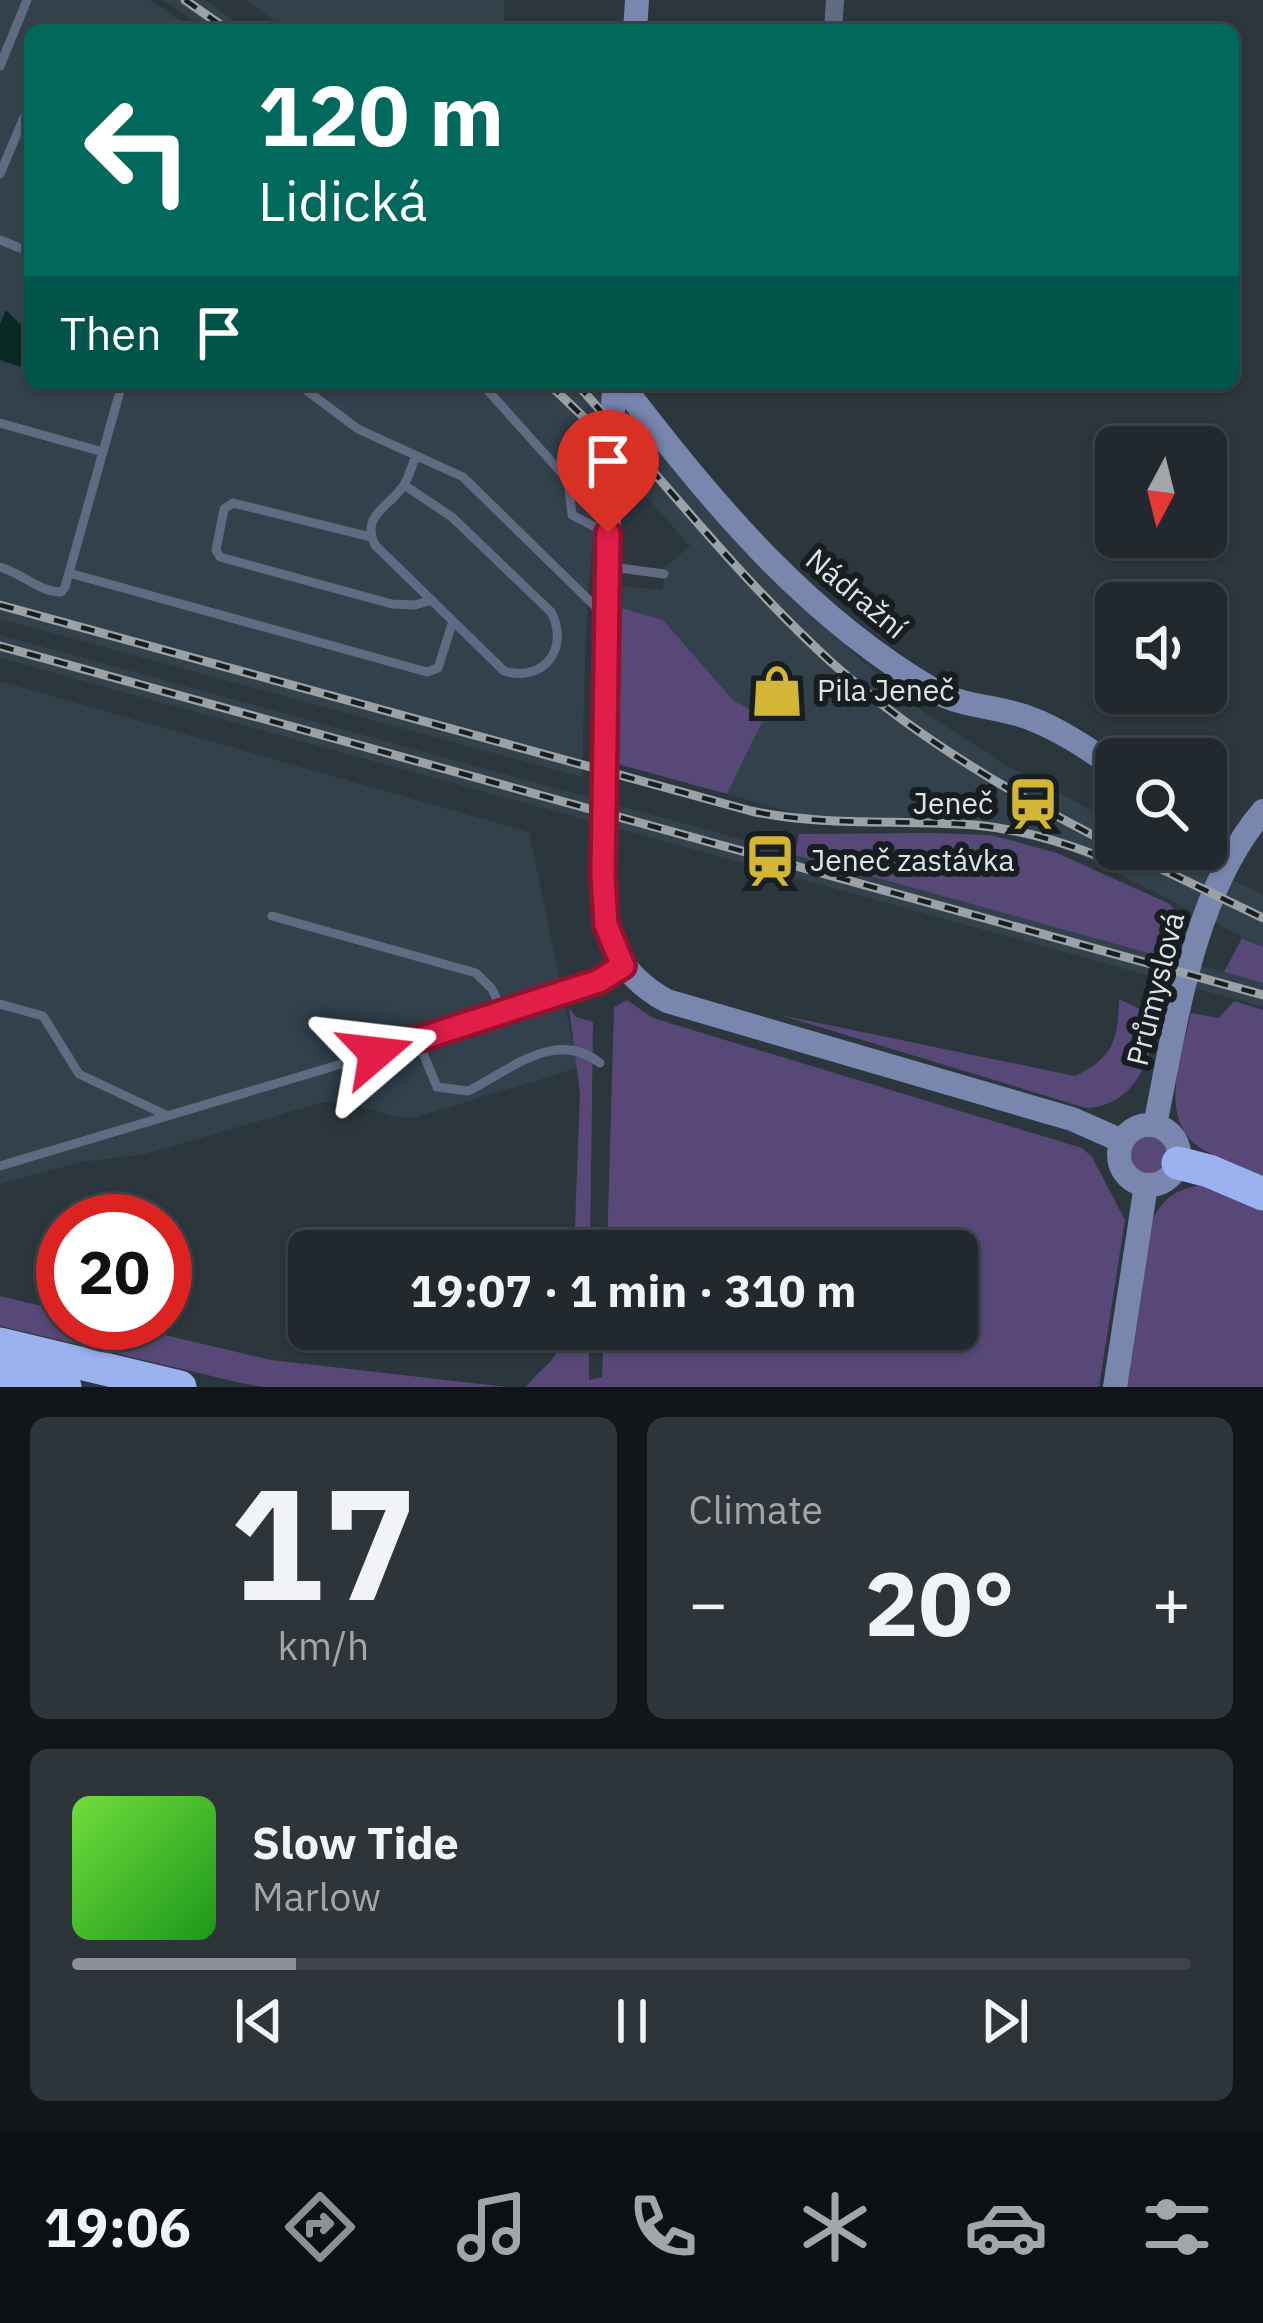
<!DOCTYPE html>
<meta charset="utf-8">
<style>
:root{--surface:#21282e;--page:#2d343a;--text:#f1f3f6;--muted:#a2a6aa;--line:#3e444a;--accent:#8c9099}
body{margin:0;font-family:"IBM Plex Sans",sans-serif;background:var(--page);color:var(--text);height:100vh;display:flex;flex-direction:column;font-size:45px;white-space:nowrap}
*{box-sizing:border-box;margin:0}
p{font-size:39px;color:var(--muted)}
.icon{flex:none;width:66px;height:66px;fill:none;stroke:currentColor;stroke-width:2;stroke-linecap:round;stroke-linejoin:round}
.map{position:relative;height:1387px;overflow:hidden}
.sheet{display:flex;flex-direction:column;gap:30px;padding:30px;background:#121619;flex:1}
.sheet>*{flex:none}
.top-card{position:absolute;left:24px;top:24px;width:1215px;height:366px;border-radius:18px;box-shadow:0 3px 9px #0004,0 0 0 3px var(--line);background:#00695c;color:#fff;overflow:hidden}
.needle{width:78px;rotate:187deg}
.fabs{position:absolute;left:1095px;top:426px;display:grid;gap:24px}
.fabs a{display:grid;place-items:center;width:132px;height:132px;border-radius:18px;background:var(--surface);box-shadow:0 3px 9px #0004,0 0 0 3px var(--line);font-size:60px}
.speed{position:absolute;left:36px;top:1194px;display:flex;gap:24px;font-size:60px;font-weight:700;text-align:center}
.speed>*{display:grid;place-content:center;width:156px;height:156px;border-radius:50%;background:var(--surface);box-shadow:0 3px 9px #0004,0 0 0 3px var(--line);line-height:1}
.speed .limit{border:18px solid #d22;background:#fff;color:#111}
.pin{position:absolute;display:grid;place-items:center;width:102px;height:102px;color:#fff;margin:-123px -51px;border-radius:50% 50% 50% 0;rotate:-45deg;box-shadow:0 0 12px #0007}
.pin .icon{rotate:45deg}
.me{position:absolute;width:132px;margin:-66px;rotate:73deg;stroke-linejoin:round;filter:drop-shadow(0 0 9px #0008)}
.turn{display:flex;align-items:center;gap:42px;height:252px;padding:0 36px;font-size:54px}
.turn .icon{width:156px;height:156px;stroke-width:2.5}
.turn b{display:block;font-size:84px;line-height:102px}
.then{display:flex;align-items:center;height:114px;padding:0 36px;background:#0003;gap:24px;font-size:45px}
.big{font-size:90px;font-weight:700;line-height:1.1}
.sheet .card{flex:1;display:flex;flex-direction:column;justify-content:center;gap:18px;min-width:0;padding:0 42px;border-radius:18px;background:var(--page)}
.sheet .dial{align-items:center;gap:0}
.dial b{font-size:156px;line-height:1}
.song{display:flex;align-items:center;gap:36px}
.cover{width:144px;height:144px;border-radius:18px;background:linear-gradient(135deg,hsl(100 70% 55%),hsl(120 70% 35%))}
.played{height:12px;border-radius:6px;background:linear-gradient(90deg,var(--accent) 20%,var(--line) 20%)}
.keys{display:flex;justify-content:space-around;direction:ltr}
.heat{display:flex;justify-content:space-between;align-items:center;font-size:66px;direction:ltr}
.sheet .tiles{flex:1;display:grid;gap:30px;grid-template-columns:1fr 1fr}
.card:last-child{grid-column:span 2}
.trip{position:absolute;left:288px;top:1230px;width:690px;height:120px;border-radius:18px;background:var(--surface);box-shadow:0 3px 9px #0004,0 0 0 3px var(--line);font-weight:700;line-height:120px;text-align:center}
.dock{display:flex;height:192px;justify-content:space-around;align-items:center;background:#0d1012;color:var(--muted)}
.dock .icon{width:84px;height:84px}
.dock .active{color:var(--accent)}
.dock b{font-size:54px;color:var(--text)}
.map>svg:first-child{display:block}
.built{fill:#32414c}
.green{fill:#574877}
.water{fill:#0a2924}
.lines{fill:none;stroke-linecap:round;stroke-linejoin:round}
.lane{stroke:#616a83;stroke-width:9}
.street{stroke:#616a83;stroke-width:18}
.secondary{stroke:#7987af;stroke-width:24}
.highway{stroke:#9cb2ef;stroke-width:33}
.rail-casing{stroke:#9aa2a7;stroke-width:9}
.rail{stroke:#181d20;stroke-width:4.5;stroke-dasharray:14;stroke-linecap:butt}
.route-casing{stroke:#92132f;stroke-width:30}
.route{stroke:#e11d48;stroke-width:21}
.labels{text-anchor:middle;stroke-width:12;stroke-linejoin:round;paint-order:stroke}
.street-label{font-size:30px;fill:#dde3e8;stroke:#181d20}
.poi-label{font-size:30px;fill:#dde3e8;stroke:#181d20;text-anchor:start}
</style>
<div class="map">
<svg width="1263" height="1387" viewBox="0 0 1263 1387">
<rect width="100%" height="100%" fill="#2c363d"/>
<path class="built" d="M0,0H150L194,30H30V384H591L630,432L641,428L765,566L862,661L927,714L1002,763L1116,823V849H1168L1263,895V947L1019,824L805,816L727,794L764,718L733,700L663,620L618,607L621,586L663,590L665,567L690,546L600,444L586,626L582,777L0,619Z
M163,0H205L247,30H209Z
M246,0H504V30H288Z
M0,635L1263,983V1007L0,658Z
M0,681L529,832L578,1068L413,1118L392,1116L353,1103L324,1102L146,1154L81,1162L0,1184Z"/>
<path class="green" d="M618,607L663,620L733,700L764,718L727,794L614,763Z
M931,833L991,835L1057,853L1170,904L1181,920L1170,959L795,855L799,834Z
M1242,938L1263,947V983L1224,972Z
M1119,999L1156,1017C1152,1060 1135,1106 1086,1108L780,1015L1075,1076C1114,1057 1118,1040 1119,999Z
M627,1000L653,1018L1082,1148L1092,1157L1125,1220L1099,1387H526C545,1362 557,1365 565,1329H589V1380L602,1377L604,1329H957V1251H607L614,1007Z
M1234,1001L1263,1010V1181C1243,1169 1222,1160 1202,1149C1156,1120 1182,1055 1191,1013L1219,1018Z
M569,1008L576,1017L593,1022L590,1251H574L580,1094Z
M1130 1156a19 19 0 1 1 38 0a19 19 0 1 1-38 0Z
M1204,1185L1231,1192L1263,1211V1387H1126L1148,1230C1161,1200 1172,1189 1204,1185Z
M0,1296L63,1311V1323H114L271,1360L507,1387H263L241,1383L0,1326Z"/>
<path class="water" d="M6,310L30,334V370L0,360V324Z"/>
<g class="lines">
<path class="lane" d="M0,66L27,0
M0,174L30,103
M0,240L30,252
M298,384L358,429L463,477L602,613
M482,384L568,480L572,515L603,531
M0,423L103,452
M404,485L452,517L551,612C570,648 544,683 504,671L375,545C360,515 390,507 404,485C409,477 412,465 416,456
M371,537L233,503L224,509L216,550L220,557L392,604L415,605L432,600
M0,567C22,573 39,592 61,592L65,587L122,384
M612,567L664,574
M69,573L427,672L438,668L453,621
M272,916L476,973L492,989L503,1013
M0,1004L43,1016L79,1074L168,1116
M418,1041L437,1087L468,1091C511,1070 555,1028 600,1063
M0,1166L432,1037L599,981L623,966"/>
<path class="street" d="M833,30L835,0"/>
<path class="secondary" d="M635,30L637,0
M614,384L607,566L603,876C606,934 612,971 667,1001L1072,1119L1122,1141
M614,384L632,398C717,509 812,620 935,691C964,708 1001,706 1032,719C1060,730 1087,748 1112,765
M1119 1155a30 30 0 1 1 60 0a30 30 0 1 1-60 0Z
M1155,1125C1176,1022 1193,893 1263,811
M1115,1387L1146,1185"/>
<path class="highway" d="M1178,1163L1209,1171L1263,1194
M0,1344L180,1387
M0,1371L65,1387"/>
<g class="rail-casing">
<path id="rail" d="M185,0L228,30
M549,384L597,430
M577,384C660,477 739,578 831,662C916,738 1015,796 1116,847
M0,605L751,811C825,827 900,819 975,825C1029,830 1078,847 1128,868
M0,646L1263,995
M1120,849L1263,918"/>
</g>
<use href="#rail" class="rail"/>
</g>
<g class="lines">
<g class="route-casing">
<path id="route" d="M376,1053L599,981L623,966L606,925L603,876L608,533"/>
</g>
<use href="#route" class="route"/>
</g>
<defs>
<g id="shop-bare" transform="scale(4.14)"><path d="M-5-2.5h2.3a2.7 3.5 0 0 1 5.4 0H5L5.5 6h-11ZM-1.5-2.5h3a1.5 2.3 0 0 0-3 0Z" fill="#d3b635" stroke="#181d20" stroke-width="2.5" paint-order="stroke"/></g>
<g id="station-bare" transform="scale(4.14)"><path d="M-3-6H3Q5-6 5-4V2Q5 4 3 4L4.5 6H3L1.5 4h-3L-3 6H-4.5L-3 4Q-5 4-5 2V-4Q-5-6-3-6ZM-3.5-4v3h7v-3ZM-3.5 1v1.5H-2V1ZM2 1v1.5H3.5V1Z" fill="#d3b635" stroke="#181d20" stroke-width="2.5" paint-order="stroke"/></g>
</defs>
<g fill-rule="evenodd">
<use href="#shop-bare" x="777" y="691"/>
<use href="#station-bare" x="1033" y="804"/>
<use href="#station-bare" x="770" y="861"/>
</g>
<g class="labels">
<g class="street-label">
<text transform="translate(856 594) rotate(40)" y="10">Nádražní</text>
<text transform="translate(1156 989) rotate(-76)" y="10">Průmyslová</text>
</g>
<g class="poi-label">
<text x="817" y="701">Pila Jeneč</text>
<text x="993" y="814" text-anchor="end">Jeneč</text>
<text x="810" y="871">Jeneč zastávka</text>
</g>
</g>
</svg>
<div class="fabs">
<a><svg class="needle" viewBox="-14 -14 28 28"><path d="M0-13l5 13h-10z" fill="#e53935"/><path d="M0 13l5-13h-10z" fill="#a2a6aa"/></svg></a>
<a><svg class="icon" aria-label="sound" viewBox="0 0 24 24"><path d="M4 9h4l5-4v14l-5-4H4zM17 9q2 3 0 6"/></svg></a>
<a><svg class="icon" aria-label="search" viewBox="0 0 24 24"><circle cx="10" cy="10" r="6"/><path d="M15 15l6 6"/></svg></a>
</div>
<div class="speed"><div class="limit">20</div></div>
<div class="pin" style="left:608px;top:533px;background:#d93025"><svg class="icon" aria-label="arrive" viewBox="0 0 24 24"><path d="M6 21V4h12l-3 4 3 4H6"/></svg></div>
<svg class="me" style="left:376px;top:1053px" viewBox="-20 -20 40 40"><path d="M0-17L14 15 0 8-14 15z" fill="#e11d48" stroke="#fff" stroke-width="4"/></svg>
<div class="trip">19:07 · 1 min · 310 m</div>
<div class="top-card">
<div class="turn"><svg class="icon" aria-label="left" viewBox="0 0 24 24"><path d="M17 20v-9H6M10 6l-5 5 5 5"/></svg><div><b>120 m</b>Lidická</div></div>
<div class="then">Then<svg class="icon" aria-label="arrive" viewBox="0 0 24 24"><path d="M6 21V4h12l-3 4 3 4H6"/></svg></div>
</div>
</div>
<section class="sheet">
<div class="tiles">
<div class="card dial"><b>17</b><p>km/h</p></div>
<div class="card"><p>Climate</p>
<div class="heat"><a>−</a><b class="big">20°</b><a>+</a></div>
</div>
<div class="card">
<div class="song"><i class="cover"></i><div><b>Slow Tide</b><p>Marlow</p></div></div>
<div class="played"></div>
<div class="keys"><svg class="icon" aria-label="previous" viewBox="0 0 24 24"><path d="M18 5L8 12l10 7zM5 5v14"/></svg><svg class="icon" aria-label="pause" viewBox="0 0 24 24"><path d="M8 5v14M16 5v14"/></svg><svg class="icon" aria-label="next" viewBox="0 0 24 24"><path d="M6 5l10 7-10 7zM19 5v14"/></svg></div>
</div>
</div>
</section>
<nav class="dock">
<b>19:06</b>
<svg class="icon active" aria-label="directions" viewBox="0 0 24 24"><path d="M12 3l9 9-9 9-9-9zM9 14v-3h6M13 9l2 2-2 2"/></svg>
<svg class="icon" aria-label="music" viewBox="0 0 24 24"><path d="M9 18V5l10-2v13"/><circle cx="6" cy="18" r="3"/><circle cx="16" cy="16" r="3"/></svg>
<svg class="icon" aria-label="phone" viewBox="0 0 24 24"><path d="M5 4h4l2 5-3 2q2 4 5 5l2-3 5 2v4C11 20 4 13 5 4z"/></svg>
<svg class="icon" aria-label="climate" viewBox="0 0 24 24"><path d="M12 3v18M4 7l16 10M4 17L20 7"/></svg>
<svg class="icon" aria-label="car" viewBox="0 0 24 24"><path d="M5 17H2v-5l4-1 3-4h7l3 4 3 1v5h-3M9 17h6M6 11h13"/><circle cx="7" cy="17" r="2"/><circle cx="17" cy="17" r="2"/></svg>
<svg class="icon" aria-label="filters" viewBox="0 0 24 24"><path d="M4 7h16M4 17h16"/><circle cx="9" cy="7" r="2"/><circle cx="15" cy="17" r="2"/></svg>
</nav>
